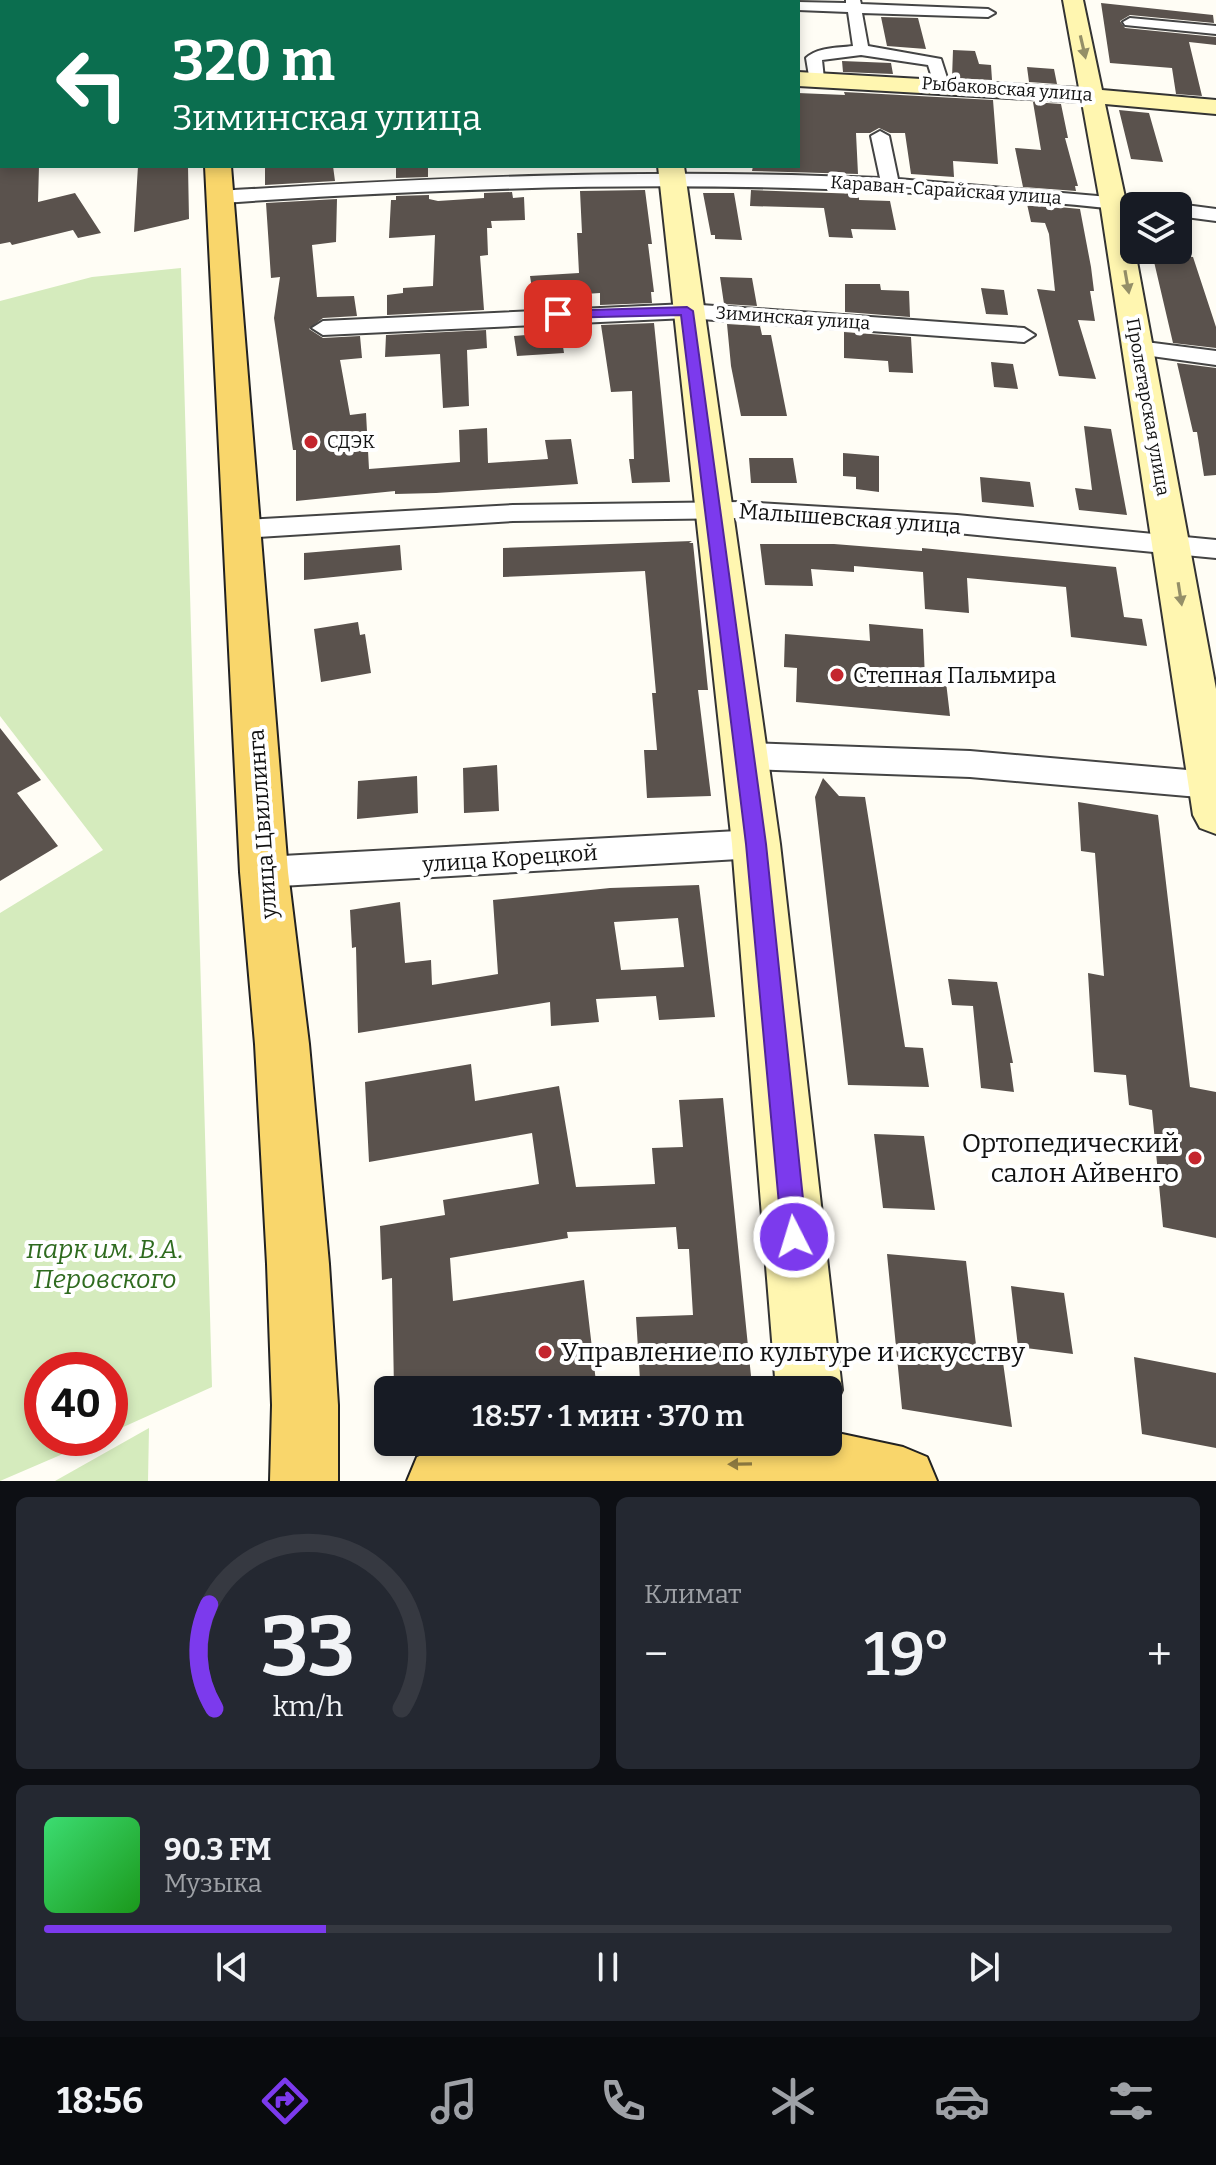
<!DOCTYPE html>
<html lang="ru">
<meta charset="utf-8">
<style>
:root{--surface:#171b24;--page:#242831;--text:#f1f3f6;--muted:#9ea1a6;--line:#363941;--accent:#7c3aed}
body{margin:0;font-family:Bitter,serif;background:var(--page);color:var(--text);height:100vh;display:flex;flex-direction:column;font-size:30px;white-space:nowrap}
*{box-sizing:border-box;margin:0}
p{font-size:26px;color:var(--muted)}
.icon{flex:none;width:44px;height:44px;fill:none;stroke:currentColor;stroke-width:2;stroke-linecap:round;stroke-linejoin:round}
.map{position:relative;height:1481px;overflow:hidden}
.sheet{display:flex;flex-direction:column;gap:16px;padding:16px;background:#0d0f14;flex:1}
.sheet>*{flex:none}
.guide{position:absolute;left:0px;top:0px;width:800px;height:168px;box-shadow:0 4px 12px #0003;background:#0b6e4f;color:#fff;overflow:hidden}
.fabs{position:absolute;left:1120px;top:192px;display:grid;gap:16px}
.fabs a{display:grid;place-items:center;width:72px;height:72px;border-radius:12px;background:var(--surface);box-shadow:0 4px 12px #0003;font-size:40px}
.speed{position:absolute;left:24px;top:1352px;display:flex;gap:16px;font-size:40px;font-weight:700;text-align:center}
.speed>*{display:grid;place-content:center;width:104px;height:104px;border-radius:50%;background:var(--surface);box-shadow:0 4px 12px #0003;line-height:1}
.speed .limit{border:12px solid #d22;background:#fff;color:#111}
.pin{position:absolute;display:grid;place-items:center;width:68px;height:68px;color:#fff;margin:-34px;border-radius:16px;box-shadow:0 4px 12px #0006}
.me{position:absolute;width:88px;margin:-44px;rotate:355deg;stroke-linejoin:round;filter:drop-shadow(0 0 6px #0008)}
.turn{display:flex;align-items:center;gap:28px;height:168px;padding:0 40px;font-size:36px}
.turn .icon{width:104px;height:104px;stroke-width:2.5}
.turn b{display:block;font-size:56px;line-height:68px}
.big{font-size:60px;font-weight:600;line-height:1.1}
.sheet .tile{flex:1;display:flex;flex-direction:column;justify-content:center;gap:12px;min-width:0;padding:0 28px;border-radius:12px;background:var(--page)}
.sheet .dial{align-items:center;gap:0}
.dial svg{height:208px;overflow:visible;fill:none;stroke:var(--line);stroke-width:7;stroke-linecap:round;text-anchor:middle}
.dial text{fill:var(--text);stroke:none}
.song{display:flex;align-items:center;gap:24px}
.cover{width:96px;height:96px;border-radius:12px;background:linear-gradient(135deg,hsl(140 70% 55%),hsl(120 70% 35%))}
.played{height:8px;border-radius:4px;background:linear-gradient(90deg,var(--accent) 25%,var(--line) 25%)}
.keys{display:flex;justify-content:space-around;direction:ltr}
.heat{display:flex;justify-content:space-between;align-items:center;font-size:44px;direction:ltr}
.sheet .tiles{flex:1;display:grid;gap:16px;grid-template-columns:1fr 1fr}
.tile:last-child{grid-column:span 2}
.trip{position:absolute;left:374px;top:1376px;width:468px;height:80px;border-radius:12px;background:var(--surface);box-shadow:0 4px 12px #0003;font-weight:600;line-height:80px;text-align:center}
.menu{display:flex;height:128px;justify-content:space-around;align-items:center;background:#090b0e;color:var(--muted)}
.menu .icon{width:56px;height:56px}
.menu .on{color:var(--accent)}
.menu b{font-size:36px;color:var(--text)}
.map>svg:first-child{display:block}
.green{fill:#d5ebbd}
.building{fill:#5a524d;fill-rule:evenodd}
.lines{fill:none;stroke-linecap:round;stroke-linejoin:round}
.street-casing{stroke:#444;stroke-width:4}
.secondary-casing{stroke:#333;stroke-width:4}
.primary-casing{stroke:#222;stroke-width:4}
.street{fill:#fff;fill-rule:evenodd}
.secondary{fill:#fff6b0;fill-rule:evenodd}
.primary{fill:#f9d66b;fill-rule:evenodd}
.oneway{fill:#948f68}
.oneway2{fill:#917d42}
.route{fill:#7c3aed;stroke:#51269a;stroke-width:2}
.poi-dot{fill:#c4262e;stroke:#fff;stroke-width:3}
.labels{text-anchor:middle;stroke-width:8;stroke-linejoin:round;paint-order:stroke}
.far-street-label{font-size:18px;fill:#111;stroke:#fff}
.far-poi-label{font-size:18px;fill:#111;stroke:#fff;text-anchor:start}
.street-label{font-size:22px;fill:#111;stroke:#fff}
.poi-label{font-size:22px;fill:#111;stroke:#fff;text-anchor:start}
.near-poi-label{font-size:26px;fill:#111;stroke:#fff;text-anchor:end}
.near-park-label{font-size:26px;font-style:italic;fill:#2f6b1f;stroke:#fff}
</style>
<div class="map">
<svg width="1216" height="1481" viewBox="0 0 1216 1481">
<rect width="100%" height="100%" fill="#fffdf5"/>
<path class="green" d="M181,268L212,1387L110,1433V1370H42V1438H100L0,1481V913L103,850L0,716V301L92,277Z
M149,1428L148,1481H55Z"/>
<path class="building" d="M1101,3L1213,15L1214,23L1130,15L1120,21L1125,28L1216,37V45L1189,42L1202,96L1176,94L1172,68L1110,63Z
M881,17L918,18L926,49L887,46Z
M953,50L975,51L979,64L991,65L992,80L952,78Z
M842,61L891,63L893,74L843,72Z
M1027,67L1054,69L1057,84L1029,82Z
M844,92L993,100L998,164L953,161L954,177L911,174L905,133H890L879,128L870,133H856L858,174L752,171L753,166H798V93L845,95Z
M1033,102L1061,104L1068,138H1065L1078,186H1075L1076,191L1023,187L1015,148L1041,150Z
M1119,110L1149,113L1163,162L1131,159Z
M0,166H39L38,202L75,193L101,233L78,238L73,230L12,245L10,242L0,244Z
M138,166H188L189,219L134,232Z
M265,166H333L335,181L265,185Z
M396,166H428V177L396,178Z
M645,190L652,244H648L654,292H651L652,303L600,305V293L555,296L557,307L535,308L530,276L579,273L577,233H582L580,191Z
M751,190L859,194V200L890,201L896,230L851,229L853,238L829,237L824,208L750,206Z
M512,192L513,198L524,197L525,220L491,221L492,228H487L488,255L480,256L484,310L387,315V295L403,293V288L433,286L435,235L389,238L391,200H396V196L429,195V199L438,201L484,198V193Z
M703,193H734L742,240L715,239V235H711Z
M337,199L336,242L312,245L317,297L354,296L357,316L323,318L309,329L323,338L360,336L362,358L340,360L350,415L366,413L369,469L460,462L459,430L487,428L488,463L548,459L545,440L571,439L578,484L436,493L395,494V491L296,501V450H293L274,318L280,277L271,278L266,203Z
M1027,204L1080,209L1091,267L1094,291H1090L1095,321L1078,320L1096,379L1059,376L1037,289L1055,291L1049,234L1045,223L1031,222Z
M1152,253L1193,257L1216,327V348L1173,343Z
M720,277L752,278L757,306L724,304Z
M845,284H880L881,290L909,291L910,317L845,312Z
M981,288L1004,290L1008,315L986,314Z
M654,323L670,482L632,483L629,459H634L632,391L611,392L601,325Z
M727,324L760,326L762,335H771L787,416H741L731,366Z
M560,327L564,353L517,356L514,336L538,334L537,328Z
M486,330L487,348L467,350L469,406L443,408L440,354L385,357L386,335Z
M844,332L911,337L913,373L889,372L888,361L844,358Z
M991,362L1013,364L1018,389L994,387Z
M1177,363L1216,368V475L1204,476L1197,432H1193Z
M1084,426L1111,429L1127,515L1079,510L1075,488L1092,490Z
M843,453L879,456V492L856,489V477L843,476Z
M749,458H793L797,483H751Z
M980,477L1030,482L1034,507L982,502Z
M692,541L689,543H693L708,690H698L711,796L647,798L644,750H657L652,693H656L645,571L503,577V548Z
M760,544H834L922,551V548L1116,567L1124,617L1142,619L1147,646L1071,637L1066,587L967,578L969,613L925,609L923,572L854,566V572L811,569L813,586L765,585Z
M400,545L402,570L304,580V553Z
M358,622L360,635L365,634L371,673L321,682L314,629Z
M869,624L923,629L925,680L946,682L950,716L796,702L797,668L784,667L785,634L870,641Z
M0,728L41,780L17,793L58,846L0,881Z
M497,765L499,811L464,813L463,768Z
M417,776L418,813L357,819L358,781Z
M823,778L839,796L865,797L905,1047L923,1048L929,1087L848,1085L815,797Z
M1078,802L1158,815L1190,1087L1216,1092V1238L1163,1227L1152,1110L1129,1105L1126,1075L1094,1072L1088,973L1104,976L1095,853L1081,851Z
M699,885L715,1017L659,1020L656,996L596,999L599,1022L551,1026L550,1002L358,1033L356,947L352,948L350,910L400,902L405,963L431,960L432,985L498,974L493,900L610,888ZM678,918L684,967L621,970L614,922Z
M948,979L997,982L1013,1063H1010L1014,1092L981,1088L973,1006L952,1005Z
M471,1064L475,1101L559,1086L576,1187L655,1184L652,1148L683,1147L679,1100L723,1098L751,1376L640,1380L636,1317L693,1315L689,1249H678L676,1227L567,1232L568,1238L450,1258L453,1301L584,1280L596,1382L547,1390H394L392,1278L382,1280L380,1226L445,1215L443,1200L539,1184L532,1133L369,1162L365,1082Z
M874,1134L924,1136L935,1210L883,1208Z
M887,1254L966,1261L977,1353L1002,1355L1012,1427L902,1409Z
M1011,1286L1064,1293L1073,1354L1018,1347Z
M1134,1357L1216,1373V1448L1142,1434Z"/>
<g class="lines">
<g class="street-casing">
<path id="street" d="M0,0H8L9,2H2V6Z
M418,0H432V2H418Z
M586,0H666L667,2H585Z
M846,0H860L861,4L988,9L995,13L988,17L862,13L868,46L941,59L949,84L947,87H935L928,65L861,55L822,60L824,79L822,82H810L806,58C818,47 837,48 853,46L848,12L798,10L797,2L846,3Z
M1130,18L1216,26V34L1125,25L1123,22Z
M0,27H2V35H0Z
M880,131L889,136L898,179L1144,200L1154,206H1134V211C824,177 530,182 220,203L211,197L220,191C440,177 659,168 880,178L871,136Z
M1178,204L1216,209V221L1178,216V206H1171Z
M687,304L1024,328L1035,335L1024,342L687,318L323,335L312,328L323,321Z
M1138,341L1216,351V365L1130,353L1127,348L1130,343Z
M743,502L957,515L1216,540V558L957,533L743,518L513,521L243,538L233,535L230,529L233,523L243,520L513,505Z
M746,743L970,751L1210,772L1216,774V796L1210,798L970,777L746,769L735,765L730,756L735,747Z
M756,830L768,834L773,844L768,854L756,858L264,887L252,882L246,872L252,862L264,857Z"/>
</g>
<g class="secondary-casing">
<path id="secondary" d="M634,0H654L655,2H635Z
M1063,0H1083L1102,90L1216,100V114L1105,104L1126,202L1216,689V834L1200,828L1193,815L1100,202L1082,102L798,86V72L1079,88Z
M2,93V107L0,108V94Z
M658,166H684L780,844L842,1390L832,1413L828,1415V1390H776L732,844Z"/>
</g>
<g class="primary-casing">
<path id="primary" d="M197,0H217V2H197Z
M205,166H231L288,872L309,1044L329,1264L338,1405V1481H270L272,1405L267,1264L255,1044L240,872Z
M828,1431L903,1447L927,1457L937,1481H407L417,1457L441,1447L487,1442H828Z"/>
</g>
<use href="#street" class="street"/>
<use href="#secondary" class="secondary"/>
<use href="#primary" class="primary"/>
</g>
<defs><path id="oneway-solid" d="M-6-.8H1V-3.2L6.5 0L1 3.2V.8H-6Z" transform="scale(2)"/></defs>
<g class="oneway">
<use href="#oneway-solid" transform="translate(1083 47) rotate(77)"/>
<use href="#oneway-solid" transform="translate(1127 282) rotate(80)"/>
<use href="#oneway-solid" transform="translate(1180 594) rotate(81)"/>
</g>
<use class="oneway2" href="#oneway-solid" transform="translate(740 1464) rotate(179)"/>
<path class="route" d="M687,307L693,311L766,844L807,1237L803,1246L794,1250L786,1246L782,1237L746,844L681,315L558,318L551,314L558,311Z"/>
<g class="poi-dot">
<circle cx="311" cy="442" r="8"/>
<circle cx="837" cy="675" r="8"/>
<circle cx="1195" cy="1158" r="8"/>
<circle cx="545" cy="1352" r="8"/>
</g>
<g class="labels">
<g class="far-street-label">
<text transform="translate(1007 89) rotate(4)" y="6">Рыбаковская улица</text>
<text transform="translate(946 190) rotate(4)" y="6">Караван-Сарайская улица</text>
<text transform="translate(793 318) rotate(4)" y="6">Зиминская улица</text>
<text transform="translate(1148 407) rotate(80)" y="6">Пролетарская улица</text>
</g>
<g class="far-poi-label">
<text x="327" y="448">СДЭК</text>
</g>
<g class="street-label">
<text transform="translate(850 518) rotate(4)" y="8">Малышевская улица</text>
<text transform="translate(262 824) rotate(-94)" y="8">улица Цвиллинга</text>
<text transform="translate(510 858) rotate(-4)" y="8">улица Корецкой</text>
</g>
<g class="poi-label">
<text x="853" y="683">Степная Пальмира</text>
</g>
<g class="near-poi-label">
<text x="1179" y="1152">Ортопедический<tspan x="1179" dy="30">салон Айвенго</tspan></text>
<text x="561" y="1361" text-anchor="start">Управление по культуре и искусству</text>
</g>
<g class="near-park-label">
<text x="105" y="1258">парк им. В.А.<tspan x="105" dy="30">Перовского</tspan></text>
</g>
</g>
</svg>
<div class="fabs">
<a><svg class="icon" aria-label="layers" viewBox="0 0 24 24"><path d="M12 4l9 5-9 5-9-5zM3 14l9 5 9-5"/></svg></a>
</div>
<div class="speed"><div class="limit">40</div></div>
<div class="pin" style="left:558px;top:314px;background:#d93025"><svg class="icon" aria-label="arrive" viewBox="0 0 24 24"><path d="M6 21V4h12l-3 4 3 4H6"/></svg></div>
<svg class="me" style="left:794px;top:1237px" viewBox="-20 -20 40 40"><circle r="17" fill="#7c3aed" stroke="#fff" stroke-width="3"/><path d="M0-11L8 9 0 5-8 9z" fill="#fff"/></svg>
<div class="trip">18:57 · 1 мин · 370 m</div>
<div class="guide">
<div class="turn"><svg class="icon" aria-label="left" viewBox="0 0 24 24"><path d="M17 20v-9H6M10 6l-5 5 5 5"/></svg><div><b>320 m</b>Зиминская улица</div></div>
</div>
</div>
<section class="sheet">
<div class="tiles">
<div class="tile dial"><svg viewBox="0 0 100 80">
<path d="M14 69A42 42 0 1 1 86 69"/>
<path d="M14 69A42 42 0 0 1 12 29" stroke="#7c3aed"/>
<text x="50" y="56" font-size="32" font-weight="700">33</text>
<text x="50" y="72" font-size="11">km/h</text>
</svg></div>
<div class="tile"><p>Климат</p>
<div class="heat"><a>−</a><b class="big">19°</b><a>+</a></div>
</div>
<div class="tile">
<div class="song"><i class="cover"></i><div><b>90.3 FM</b><p>Музыка</p></div></div>
<div class="played"></div>
<div class="keys"><svg class="icon" aria-label="previous" viewBox="0 0 24 24"><path d="M18 5L8 12l10 7zM5 5v14"/></svg><svg class="icon" aria-label="pause" viewBox="0 0 24 24"><path d="M8 5v14M16 5v14"/></svg><svg class="icon" aria-label="next" viewBox="0 0 24 24"><path d="M6 5l10 7-10 7zM19 5v14"/></svg></div>
</div>
</div>
</section>
<nav class="menu">
<b>18:56</b>
<svg class="icon on" aria-label="directions" viewBox="0 0 24 24"><path d="M12 3l9 9-9 9-9-9zM9 14v-3h6M13 9l2 2-2 2"/></svg>
<svg class="icon" aria-label="music" viewBox="0 0 24 24"><path d="M9 18V5l10-2v13"/><circle cx="6" cy="18" r="3"/><circle cx="16" cy="16" r="3"/></svg>
<svg class="icon" aria-label="phone" viewBox="0 0 24 24"><path d="M5 4h4l2 5-3 2q2 4 5 5l2-3 5 2v4C11 20 4 13 5 4z"/></svg>
<svg class="icon" aria-label="climate" viewBox="0 0 24 24"><path d="M12 3v18M4 7l16 10M4 17L20 7"/></svg>
<svg class="icon" aria-label="car" viewBox="0 0 24 24"><path d="M5 17H2v-5l4-1 3-4h7l3 4 3 1v5h-3M9 17h6M6 11h13"/><circle cx="7" cy="17" r="2"/><circle cx="17" cy="17" r="2"/></svg>
<svg class="icon" aria-label="filters" viewBox="0 0 24 24"><path d="M4 7h16M4 17h16"/><circle cx="9" cy="7" r="2"/><circle cx="15" cy="17" r="2"/></svg>
</nav>
